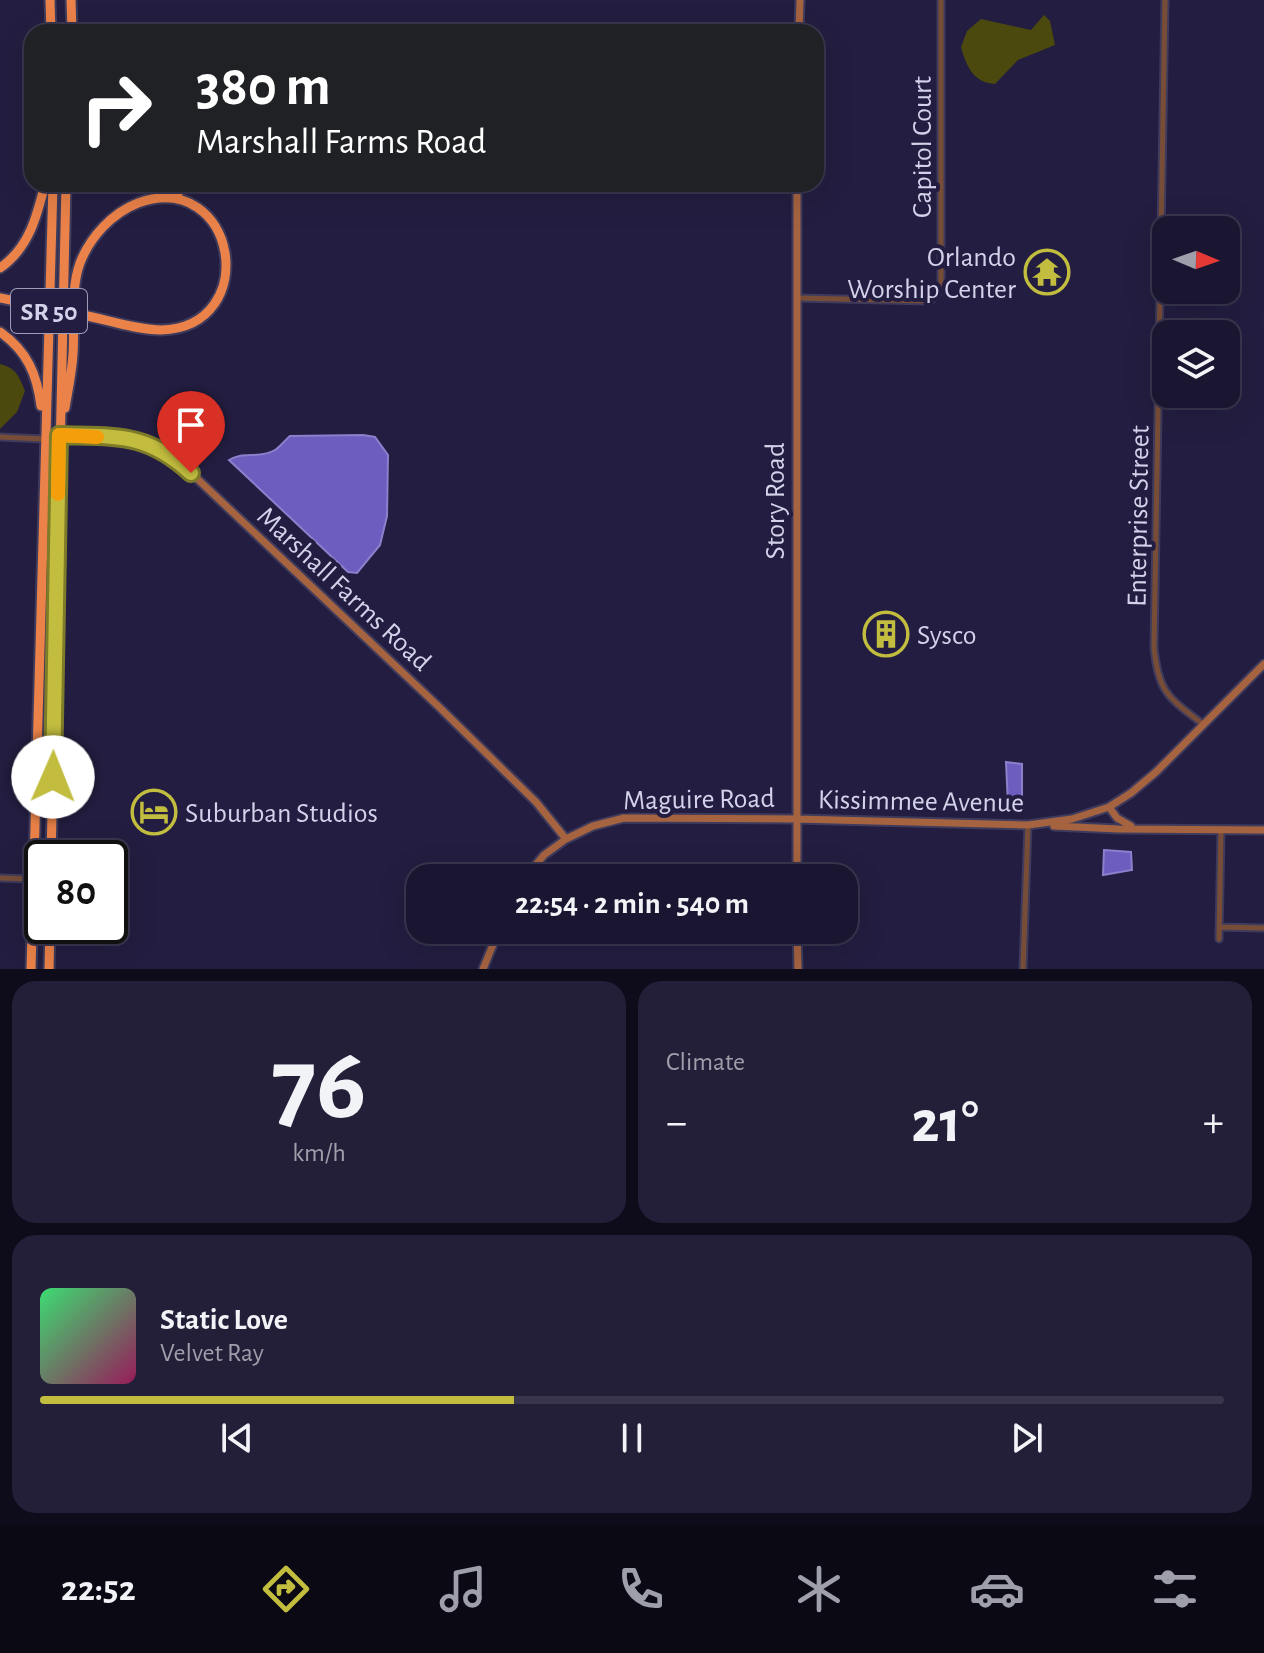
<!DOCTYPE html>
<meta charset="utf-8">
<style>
:root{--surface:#1a1631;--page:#231f39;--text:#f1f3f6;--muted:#9f9fab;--line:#38354d;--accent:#c2bd3f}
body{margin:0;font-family:"Alegreya Sans",sans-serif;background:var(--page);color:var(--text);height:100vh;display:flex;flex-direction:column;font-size:30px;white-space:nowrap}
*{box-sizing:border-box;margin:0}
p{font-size:26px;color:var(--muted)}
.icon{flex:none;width:44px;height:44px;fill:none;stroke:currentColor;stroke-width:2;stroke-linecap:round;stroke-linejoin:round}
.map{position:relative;height:969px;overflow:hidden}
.sheet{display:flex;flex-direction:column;gap:12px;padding:12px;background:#0e0c1b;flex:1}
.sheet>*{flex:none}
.top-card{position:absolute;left:24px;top:24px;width:800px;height:168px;border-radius:24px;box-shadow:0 8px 32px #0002,0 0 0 2px var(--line);background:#202124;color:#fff;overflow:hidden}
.needle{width:52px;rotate:92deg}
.fabs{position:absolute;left:1152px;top:216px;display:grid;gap:16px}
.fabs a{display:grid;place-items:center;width:88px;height:88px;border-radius:16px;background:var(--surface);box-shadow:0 8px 32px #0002,0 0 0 2px var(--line);font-size:40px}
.speed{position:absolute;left:24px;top:840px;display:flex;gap:16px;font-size:40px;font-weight:700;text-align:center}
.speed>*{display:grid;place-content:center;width:104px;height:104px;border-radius:50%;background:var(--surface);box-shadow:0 8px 32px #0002,0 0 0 2px var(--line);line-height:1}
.speed .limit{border:4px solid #111;border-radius:12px;background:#fff;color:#111}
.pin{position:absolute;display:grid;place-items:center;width:68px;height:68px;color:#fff;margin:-82px -34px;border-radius:50% 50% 50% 0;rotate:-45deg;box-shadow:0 0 8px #0007}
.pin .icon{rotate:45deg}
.me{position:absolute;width:88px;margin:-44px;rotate:1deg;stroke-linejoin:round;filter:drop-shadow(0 0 6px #0008)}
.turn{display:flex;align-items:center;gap:28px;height:168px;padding:0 40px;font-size:36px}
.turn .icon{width:104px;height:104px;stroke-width:2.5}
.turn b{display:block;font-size:56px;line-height:68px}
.big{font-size:60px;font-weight:600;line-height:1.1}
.sheet .widget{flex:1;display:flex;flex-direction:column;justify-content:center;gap:12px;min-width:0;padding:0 28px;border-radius:24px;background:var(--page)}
.sheet .dial{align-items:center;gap:0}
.dial b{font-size:104px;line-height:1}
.song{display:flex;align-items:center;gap:24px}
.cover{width:96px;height:96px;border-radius:12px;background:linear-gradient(135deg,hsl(140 70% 55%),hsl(330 70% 35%))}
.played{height:8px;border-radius:4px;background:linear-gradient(90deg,var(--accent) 40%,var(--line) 40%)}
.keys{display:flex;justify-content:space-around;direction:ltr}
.heat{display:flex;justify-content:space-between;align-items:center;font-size:44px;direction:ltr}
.sheet .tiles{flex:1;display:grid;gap:12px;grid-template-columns:1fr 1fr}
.widget:last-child{grid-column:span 2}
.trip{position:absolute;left:406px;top:864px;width:452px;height:80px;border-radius:24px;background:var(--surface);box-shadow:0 8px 32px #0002,0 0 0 2px var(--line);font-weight:600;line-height:80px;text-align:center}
.dock{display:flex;height:128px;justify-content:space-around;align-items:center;background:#0a0914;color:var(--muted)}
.dock .icon{width:56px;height:56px}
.dock .selected{color:var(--accent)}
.dock b{font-size:36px;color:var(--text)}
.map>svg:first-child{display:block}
.green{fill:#4b490d}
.water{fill:#6c5dbf;stroke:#8b80cc;stroke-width:2}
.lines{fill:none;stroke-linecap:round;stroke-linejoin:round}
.street-casing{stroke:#3f3b5c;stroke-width:9}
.secondary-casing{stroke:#3f3b5c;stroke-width:11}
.highway-casing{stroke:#3f3b5c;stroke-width:13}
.street{stroke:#784d38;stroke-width:5}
.secondary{stroke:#a66340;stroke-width:7}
.highway{stroke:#eb8249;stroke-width:9}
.highway-bridge-casing{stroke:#3f3b5c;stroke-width:13;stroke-linecap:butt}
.highway-bridge{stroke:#eb8249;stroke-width:9}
.route-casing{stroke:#7e7b29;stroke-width:20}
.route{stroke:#c2bd3f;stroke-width:14}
.slow{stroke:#f59e0b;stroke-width:14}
.labels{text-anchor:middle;stroke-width:8;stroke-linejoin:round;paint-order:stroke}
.shield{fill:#231e41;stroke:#9e9cb7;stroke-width:2}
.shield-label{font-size:26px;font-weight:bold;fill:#d3d2ea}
.street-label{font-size:28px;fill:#d3d2ea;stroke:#231e41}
.poi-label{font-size:28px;fill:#d3d2ea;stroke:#231e41;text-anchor:start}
</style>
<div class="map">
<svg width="1264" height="969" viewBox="0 0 1264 969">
<rect width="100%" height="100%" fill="#231e41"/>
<path class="green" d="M1044,15L1050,21L1055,45L1018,60L995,84C973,83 966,65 961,47L967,31L981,19L1031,30Z
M0,364C16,368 19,376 25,391L17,412L0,429Z"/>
<path class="water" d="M363,435L375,437L388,455L387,516L380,545L357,573L348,572L229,460C242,451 260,459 275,450C280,447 285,440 290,436Z
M1006,762L1022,764V804L1008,805Z
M1104,850L1131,852L1132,870L1103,875Z"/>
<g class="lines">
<g class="street-casing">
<path id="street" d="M1165,0L1154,647C1158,693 1169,698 1204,725
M797,298L930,301L941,290V0
M0,437L44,439
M0,878L33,879
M1219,927L1264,928
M1219,939L1221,830
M1023,969L1028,825"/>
</g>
<g class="secondary-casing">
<path id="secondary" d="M799,32L800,0
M59,435C99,437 137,435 172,455L437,705L536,802L566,839
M1109,807L1117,818L1131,826
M1054,826L1118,829L1264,830
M525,878L544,855L566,839L593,826L624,818L796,819L1028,825L1072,819L1109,807L1131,793L1156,772L1264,664
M797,878V184
M797,930L798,969
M483,969L499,930"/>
</g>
<g class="highway-casing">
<path id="highway" d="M50,0L51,32
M71,0L72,32
M126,184L178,194
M0,268C29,248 37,216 45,184
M0,298L35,305
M0,332C27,351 37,374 41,406
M65,408C68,390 72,372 73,354C75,325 70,290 80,263C90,237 112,213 138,203C237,168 263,327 161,330C136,330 108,320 83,315
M51,858L66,184
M31,969L53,184
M49,969L50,926"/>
</g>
<use href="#street" class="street"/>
<use href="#secondary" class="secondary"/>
<use href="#highway" class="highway"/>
<g class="highway-bridge-casing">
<path id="highway-bridge" d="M35,305L83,315"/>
</g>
<use href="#highway-bridge" class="highway-bridge"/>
</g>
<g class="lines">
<g class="route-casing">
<path id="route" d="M53,777L59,435C117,437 146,432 191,473"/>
</g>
<use href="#route" class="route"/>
<path class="slow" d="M58,494L59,435L97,437"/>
</g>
<defs>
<g id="temple-ring" transform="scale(2.3)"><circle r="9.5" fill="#231e41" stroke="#c2bd3f" stroke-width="1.5"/><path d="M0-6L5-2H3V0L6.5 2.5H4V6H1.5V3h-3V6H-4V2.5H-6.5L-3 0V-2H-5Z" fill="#c2bd3f"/></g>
<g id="building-ring" transform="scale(2.3)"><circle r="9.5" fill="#231e41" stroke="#c2bd3f" stroke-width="1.5"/><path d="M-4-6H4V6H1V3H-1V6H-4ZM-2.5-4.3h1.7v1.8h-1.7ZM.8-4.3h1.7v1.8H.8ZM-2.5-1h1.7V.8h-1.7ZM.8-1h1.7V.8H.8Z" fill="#c2bd3f"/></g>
<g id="hotel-ring" transform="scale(2.3)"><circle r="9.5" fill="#231e41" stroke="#c2bd3f" stroke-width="1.5"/><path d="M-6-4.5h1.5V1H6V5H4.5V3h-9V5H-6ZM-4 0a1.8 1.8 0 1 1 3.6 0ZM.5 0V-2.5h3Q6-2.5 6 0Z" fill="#c2bd3f"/></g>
</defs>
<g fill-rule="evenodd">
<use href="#temple-ring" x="1047" y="272"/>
<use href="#building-ring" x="886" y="634"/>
<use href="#hotel-ring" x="154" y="812"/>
</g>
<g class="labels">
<rect class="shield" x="11" y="289" width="76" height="44" rx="6"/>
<g class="shield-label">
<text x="49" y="320">SR 50</text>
</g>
<g class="street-label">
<text transform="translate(921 147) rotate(-90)" y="10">Capitol Court</text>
<text transform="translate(774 501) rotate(-90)" y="10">Story Road</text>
<text transform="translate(1137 516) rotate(-89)" y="10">Enterprise Street</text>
<text transform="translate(345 588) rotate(43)" y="10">Marshall Farms Road</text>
<text transform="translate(699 798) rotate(-1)" y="10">Maguire Road</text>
<text transform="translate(921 800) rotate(1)" y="10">Kissimmee Avenue</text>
</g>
<g class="poi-label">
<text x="1016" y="266" text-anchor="end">Orlando<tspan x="1016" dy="32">Worship Center</tspan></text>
<text x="917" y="644">Sysco</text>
<text x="185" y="822">Suburban Studios</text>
</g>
</g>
</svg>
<div class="fabs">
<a><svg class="needle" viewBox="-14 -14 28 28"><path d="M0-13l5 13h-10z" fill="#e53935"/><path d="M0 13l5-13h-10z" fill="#9f9fab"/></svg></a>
<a><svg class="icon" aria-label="layers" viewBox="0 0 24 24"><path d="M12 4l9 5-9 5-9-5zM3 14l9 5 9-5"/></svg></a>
</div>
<div class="speed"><div class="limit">80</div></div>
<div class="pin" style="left:191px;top:473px;background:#d93025"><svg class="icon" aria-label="arrive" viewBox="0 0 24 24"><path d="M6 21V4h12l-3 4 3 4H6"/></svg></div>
<svg class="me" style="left:53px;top:777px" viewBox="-20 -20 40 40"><circle r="19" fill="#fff"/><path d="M0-13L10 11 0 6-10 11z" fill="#c2bd3f"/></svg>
<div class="trip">22:54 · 2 min · 540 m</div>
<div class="top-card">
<div class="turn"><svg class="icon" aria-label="right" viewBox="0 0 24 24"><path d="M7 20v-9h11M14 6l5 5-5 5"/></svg><div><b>380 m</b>Marshall Farms Road</div></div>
</div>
</div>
<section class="sheet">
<div class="tiles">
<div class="widget dial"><b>76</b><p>km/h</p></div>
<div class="widget"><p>Climate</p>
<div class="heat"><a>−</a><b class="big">21°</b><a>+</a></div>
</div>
<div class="widget">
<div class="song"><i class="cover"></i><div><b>Static Love</b><p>Velvet Ray</p></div></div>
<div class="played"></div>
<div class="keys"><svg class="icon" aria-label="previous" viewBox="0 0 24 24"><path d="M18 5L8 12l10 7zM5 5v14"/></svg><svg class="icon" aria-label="pause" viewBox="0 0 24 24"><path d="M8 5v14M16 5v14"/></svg><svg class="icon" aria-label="next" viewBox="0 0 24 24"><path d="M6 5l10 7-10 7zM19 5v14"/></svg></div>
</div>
</div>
</section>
<nav class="dock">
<b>22:52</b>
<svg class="icon selected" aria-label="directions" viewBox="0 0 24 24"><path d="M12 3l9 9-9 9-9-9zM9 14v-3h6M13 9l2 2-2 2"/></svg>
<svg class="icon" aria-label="music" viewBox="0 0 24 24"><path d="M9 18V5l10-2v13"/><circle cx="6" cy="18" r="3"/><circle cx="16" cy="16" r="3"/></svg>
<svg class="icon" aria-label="phone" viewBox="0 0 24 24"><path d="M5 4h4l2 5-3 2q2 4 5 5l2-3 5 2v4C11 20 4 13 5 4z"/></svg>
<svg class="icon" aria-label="climate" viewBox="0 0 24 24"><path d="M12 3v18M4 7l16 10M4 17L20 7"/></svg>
<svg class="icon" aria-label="car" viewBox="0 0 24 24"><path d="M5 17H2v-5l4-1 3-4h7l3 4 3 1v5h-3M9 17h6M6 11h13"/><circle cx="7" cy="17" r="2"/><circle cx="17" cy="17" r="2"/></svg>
<svg class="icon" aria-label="filters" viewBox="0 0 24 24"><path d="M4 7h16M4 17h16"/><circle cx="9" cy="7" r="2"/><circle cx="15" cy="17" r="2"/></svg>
</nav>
